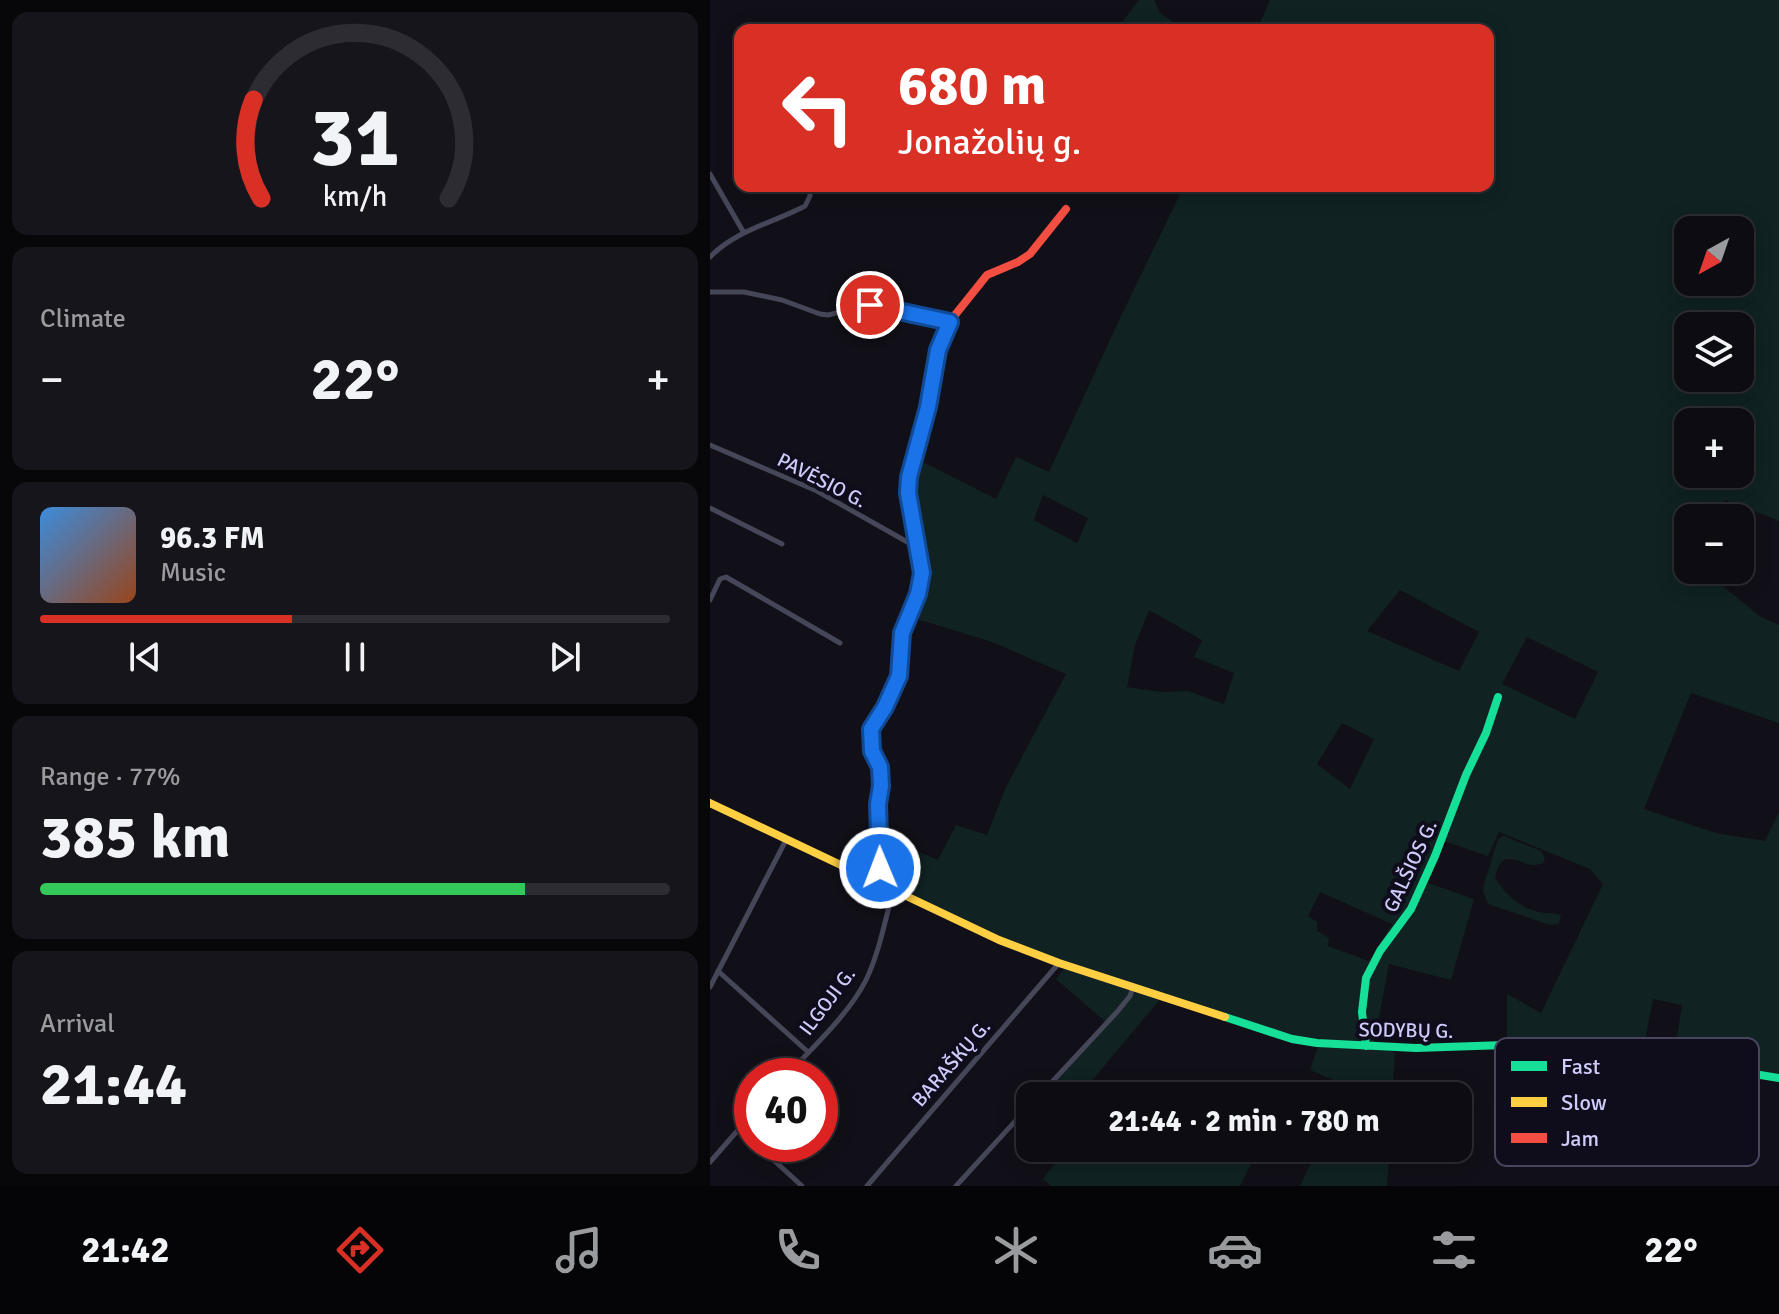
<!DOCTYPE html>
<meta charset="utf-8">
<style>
:root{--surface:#0d0c12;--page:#16151b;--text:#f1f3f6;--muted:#9a9b9f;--line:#2d2c32;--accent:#d93025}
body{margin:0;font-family:Signika,sans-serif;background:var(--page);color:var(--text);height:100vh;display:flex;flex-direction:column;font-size:30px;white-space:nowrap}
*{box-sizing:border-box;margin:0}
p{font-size:26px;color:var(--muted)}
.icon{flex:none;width:44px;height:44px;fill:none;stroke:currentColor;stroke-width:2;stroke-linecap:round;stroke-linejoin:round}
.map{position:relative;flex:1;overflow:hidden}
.side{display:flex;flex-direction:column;gap:12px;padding:12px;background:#07070a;width:710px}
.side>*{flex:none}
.guide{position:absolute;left:24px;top:24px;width:760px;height:168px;border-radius:16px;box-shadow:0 4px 20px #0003,0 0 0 2px var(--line);background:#d93025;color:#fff;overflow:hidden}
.needle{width:52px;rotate:220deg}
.controls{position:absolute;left:964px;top:216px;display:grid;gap:16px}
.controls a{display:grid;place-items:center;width:80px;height:80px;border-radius:16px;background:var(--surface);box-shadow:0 4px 20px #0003,0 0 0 2px var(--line);font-size:40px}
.speed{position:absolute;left:24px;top:1058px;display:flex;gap:16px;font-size:40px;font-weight:700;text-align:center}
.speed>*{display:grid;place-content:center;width:104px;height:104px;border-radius:50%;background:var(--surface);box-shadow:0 4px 20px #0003,0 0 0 2px var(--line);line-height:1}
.speed .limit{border:12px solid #d22;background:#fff;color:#111}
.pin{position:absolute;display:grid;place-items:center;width:68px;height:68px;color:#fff;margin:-34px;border:4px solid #fff;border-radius:50%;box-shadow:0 2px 8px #0007}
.me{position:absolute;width:88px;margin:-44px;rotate:359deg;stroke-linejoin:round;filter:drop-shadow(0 0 6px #0008)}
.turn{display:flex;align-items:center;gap:28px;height:168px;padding:0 32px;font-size:36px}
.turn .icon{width:104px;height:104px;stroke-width:2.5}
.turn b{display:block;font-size:56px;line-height:68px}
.big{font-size:60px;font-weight:700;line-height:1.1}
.side .card{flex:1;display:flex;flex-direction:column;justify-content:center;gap:12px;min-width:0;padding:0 28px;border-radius:16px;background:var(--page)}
.side .dial{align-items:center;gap:0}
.dial svg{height:208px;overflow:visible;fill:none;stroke:var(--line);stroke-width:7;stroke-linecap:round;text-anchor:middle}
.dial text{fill:var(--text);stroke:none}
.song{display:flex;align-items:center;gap:24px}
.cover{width:96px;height:96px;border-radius:12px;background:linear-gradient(135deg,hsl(210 70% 55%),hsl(20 70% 35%))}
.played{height:8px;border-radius:4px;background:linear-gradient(90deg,var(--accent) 40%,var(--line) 40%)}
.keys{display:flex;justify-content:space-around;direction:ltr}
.heat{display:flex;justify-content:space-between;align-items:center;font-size:44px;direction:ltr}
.charge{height:12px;border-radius:6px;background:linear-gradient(90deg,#34c759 77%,var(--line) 0)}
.trip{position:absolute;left:306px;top:1082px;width:456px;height:80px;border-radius:16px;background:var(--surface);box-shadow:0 4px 20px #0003,0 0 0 2px var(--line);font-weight:700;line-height:80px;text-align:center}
.dock{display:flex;height:128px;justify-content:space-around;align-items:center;background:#050507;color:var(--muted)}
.dock .icon{width:56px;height:56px}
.dock .current{color:var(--accent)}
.dock b{font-size:36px;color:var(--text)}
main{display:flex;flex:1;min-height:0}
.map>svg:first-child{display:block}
.green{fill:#102222;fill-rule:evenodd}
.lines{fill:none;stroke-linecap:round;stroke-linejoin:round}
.street{stroke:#464659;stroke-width:5}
.fast{stroke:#16e098;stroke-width:8}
.slow{stroke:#ffcf43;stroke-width:8}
.jam{stroke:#f24e42;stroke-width:8}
.route-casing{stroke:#114b97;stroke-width:20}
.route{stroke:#1a73e8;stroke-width:14}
.labels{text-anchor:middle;stroke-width:8;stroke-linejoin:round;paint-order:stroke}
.street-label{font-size:20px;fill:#cfcbfb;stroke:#0f0c1c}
.key{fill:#0f0c1c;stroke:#49455f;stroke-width:2}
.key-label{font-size:22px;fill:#cfcbfb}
</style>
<main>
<section class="side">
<div class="card dial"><svg viewBox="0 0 100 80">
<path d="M14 69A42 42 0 1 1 86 69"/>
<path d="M14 69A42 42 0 0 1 11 31" stroke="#d93025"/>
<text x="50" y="56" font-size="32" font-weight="700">31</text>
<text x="50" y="72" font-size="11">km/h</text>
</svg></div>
<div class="card"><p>Climate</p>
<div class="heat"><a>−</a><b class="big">22°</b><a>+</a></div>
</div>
<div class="card">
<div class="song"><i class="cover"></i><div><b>96.3 FM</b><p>Music</p></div></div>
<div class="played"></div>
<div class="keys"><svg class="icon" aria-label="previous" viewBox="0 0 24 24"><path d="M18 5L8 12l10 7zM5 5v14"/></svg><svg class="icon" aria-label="pause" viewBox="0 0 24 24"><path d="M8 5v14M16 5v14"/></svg><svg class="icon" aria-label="next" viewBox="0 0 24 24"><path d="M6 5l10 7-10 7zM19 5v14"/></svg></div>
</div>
<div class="card"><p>Range · 77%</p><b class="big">385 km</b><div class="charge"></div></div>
<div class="card"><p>Arrival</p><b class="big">21:44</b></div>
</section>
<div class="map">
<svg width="1069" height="1186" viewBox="0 0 1069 1186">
<rect width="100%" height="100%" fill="#111018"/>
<path class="green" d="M429,0H444L450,13L466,24L467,30H406Z
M560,0H1069V521L1015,500L1004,518H978V570H993L1051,617L1069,625V723L981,693L934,809L1006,833L1055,841L1069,812V1075L964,1057L972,1005L943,999L933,1051L877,1043H797V994L831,1013L893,884L880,869L789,832L778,856L734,841L715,882L764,899L741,980L679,964L664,1044L601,1040L576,1034L343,957L274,930L173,883L171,836L228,860L246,825L277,835L296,787L356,674L282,642L207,619L198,622L211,590L200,490L207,459L286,499L306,457L339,472L411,316L474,186H778V30H547ZM978,230H1030V282H978ZM978,326H1030V378H978ZM978,422H1030V474H978ZM333,495L378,518L367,543L324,520ZM690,590L769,632L749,671L657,631ZM439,610L492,640L484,657L524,673L514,704L478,691L451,692L417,687L425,645ZM817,637L888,672L865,719L792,684ZM632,723L664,739L640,789L607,764ZM610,892L682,924L659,961L618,946L619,938L607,931V922L598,916Z
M794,836L831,851L835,859C834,861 833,864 830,864C814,871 792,841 785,878C795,893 807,906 825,911C834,914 843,912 851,915L849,924L840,925L778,904L773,891L774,884L788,839Z
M354,969L451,998L369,1096H333L398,1024L346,979Z
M608,1047L676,1050L685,1052L682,1096H634L638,1086L600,1070Z
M346,1148H414L418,1150L419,1148H484L508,1157L513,1148H549L530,1186H341L333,1179L352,1154Z
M608,1148H680L677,1186H590Z"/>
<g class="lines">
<path class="street" d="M0,174L34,233
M0,257C26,230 63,223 95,206L100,196L99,186
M0,292H34L72,300L110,314L118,315L160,305L240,322
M0,445L107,491L208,548
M0,508L72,544
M0,600L10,579L16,577L130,643
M8,971L98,1052
M0,987L76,840
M76,1076C102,1048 139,1014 156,980C169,953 175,921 183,891
M329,1096L407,1012L420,996L423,987
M29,1128L42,1140
M46,1144L92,1186
M882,1151L907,1052
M0,1162L42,1114
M157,1186L349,963
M246,1186L320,1105"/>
<path class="fast" d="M171,886L168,804L171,786L170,767L162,751L161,729L164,721L175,707L189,676L192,633L211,583V561L198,486L223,383L228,350L240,322L245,315
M515,1017L582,1039L607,1043L706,1048L795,1045L884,1048L1069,1078
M656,1046L652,1012L656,978L670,951L701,909L725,856L756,775L776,733L788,697"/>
<path class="slow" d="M0,803L289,940L349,963L515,1017"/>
<path class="jam" d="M245,315L277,275L308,262L320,254L356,209"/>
</g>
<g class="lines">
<g class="route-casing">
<path id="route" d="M160,305L240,322L228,350L218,407L199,477L198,493L212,573L208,594L192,633L189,676L175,707L161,729L162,751L170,767L171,786L168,804L170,868"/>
</g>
<use href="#route" class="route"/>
</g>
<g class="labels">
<g class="street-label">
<text transform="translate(112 480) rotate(27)" y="7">PAVĖSIO G.</text>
<text transform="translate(700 866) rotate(-65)" y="7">GALŠIOS G.</text>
<text transform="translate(117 1001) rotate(-53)" y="7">ILGOJI G.</text>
<text transform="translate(696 1030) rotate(1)" y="7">SODYBŲ G.</text>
<text transform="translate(241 1063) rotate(-49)" y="7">BARAŠKŲ G.</text>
</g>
</g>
<rect x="785" y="1038" width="264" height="128" rx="12" class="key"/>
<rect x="801" y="1061" width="36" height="10" fill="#16e098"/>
<rect x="801" y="1097" width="36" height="10" fill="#ffcf43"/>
<rect x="801" y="1133" width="36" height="10" fill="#f24e42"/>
<g class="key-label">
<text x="851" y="1074">Fast</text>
<text x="851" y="1110">Slow</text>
<text x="851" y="1146">Jam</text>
</g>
</svg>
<div class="controls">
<a><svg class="needle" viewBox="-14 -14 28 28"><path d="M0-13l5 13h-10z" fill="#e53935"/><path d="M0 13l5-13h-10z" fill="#9a9b9f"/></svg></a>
<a><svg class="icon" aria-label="layers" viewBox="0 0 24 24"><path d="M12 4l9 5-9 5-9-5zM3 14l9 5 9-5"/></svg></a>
<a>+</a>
<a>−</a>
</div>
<div class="speed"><div class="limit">40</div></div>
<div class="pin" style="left:160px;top:305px;background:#d93025"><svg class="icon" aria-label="arrive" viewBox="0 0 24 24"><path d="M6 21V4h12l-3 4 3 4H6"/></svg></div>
<svg class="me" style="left:170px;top:868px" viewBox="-20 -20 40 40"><circle r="17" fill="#1a73e8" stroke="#fff" stroke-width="3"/><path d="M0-11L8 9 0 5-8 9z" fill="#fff"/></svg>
<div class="trip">21:44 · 2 min · 780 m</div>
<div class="guide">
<div class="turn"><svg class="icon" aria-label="left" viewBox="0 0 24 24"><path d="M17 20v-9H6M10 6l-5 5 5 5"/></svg><div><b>680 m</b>Jonažolių g.</div></div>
</div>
</div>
</main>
<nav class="dock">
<b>21:42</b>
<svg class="icon current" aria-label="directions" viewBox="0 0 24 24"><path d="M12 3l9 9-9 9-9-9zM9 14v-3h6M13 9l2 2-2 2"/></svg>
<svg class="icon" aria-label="music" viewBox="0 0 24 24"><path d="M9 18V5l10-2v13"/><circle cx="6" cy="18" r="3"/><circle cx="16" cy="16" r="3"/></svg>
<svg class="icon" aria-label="phone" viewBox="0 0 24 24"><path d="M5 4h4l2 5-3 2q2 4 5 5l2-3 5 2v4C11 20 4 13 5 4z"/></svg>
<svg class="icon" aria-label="climate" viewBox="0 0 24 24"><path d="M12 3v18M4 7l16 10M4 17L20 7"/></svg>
<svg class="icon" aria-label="car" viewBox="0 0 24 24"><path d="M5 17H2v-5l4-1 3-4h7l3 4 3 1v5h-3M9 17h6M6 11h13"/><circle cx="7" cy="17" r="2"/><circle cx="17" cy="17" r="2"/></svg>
<svg class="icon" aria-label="filters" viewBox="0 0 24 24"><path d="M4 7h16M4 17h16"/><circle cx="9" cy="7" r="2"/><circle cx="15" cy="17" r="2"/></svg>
<b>22°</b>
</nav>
